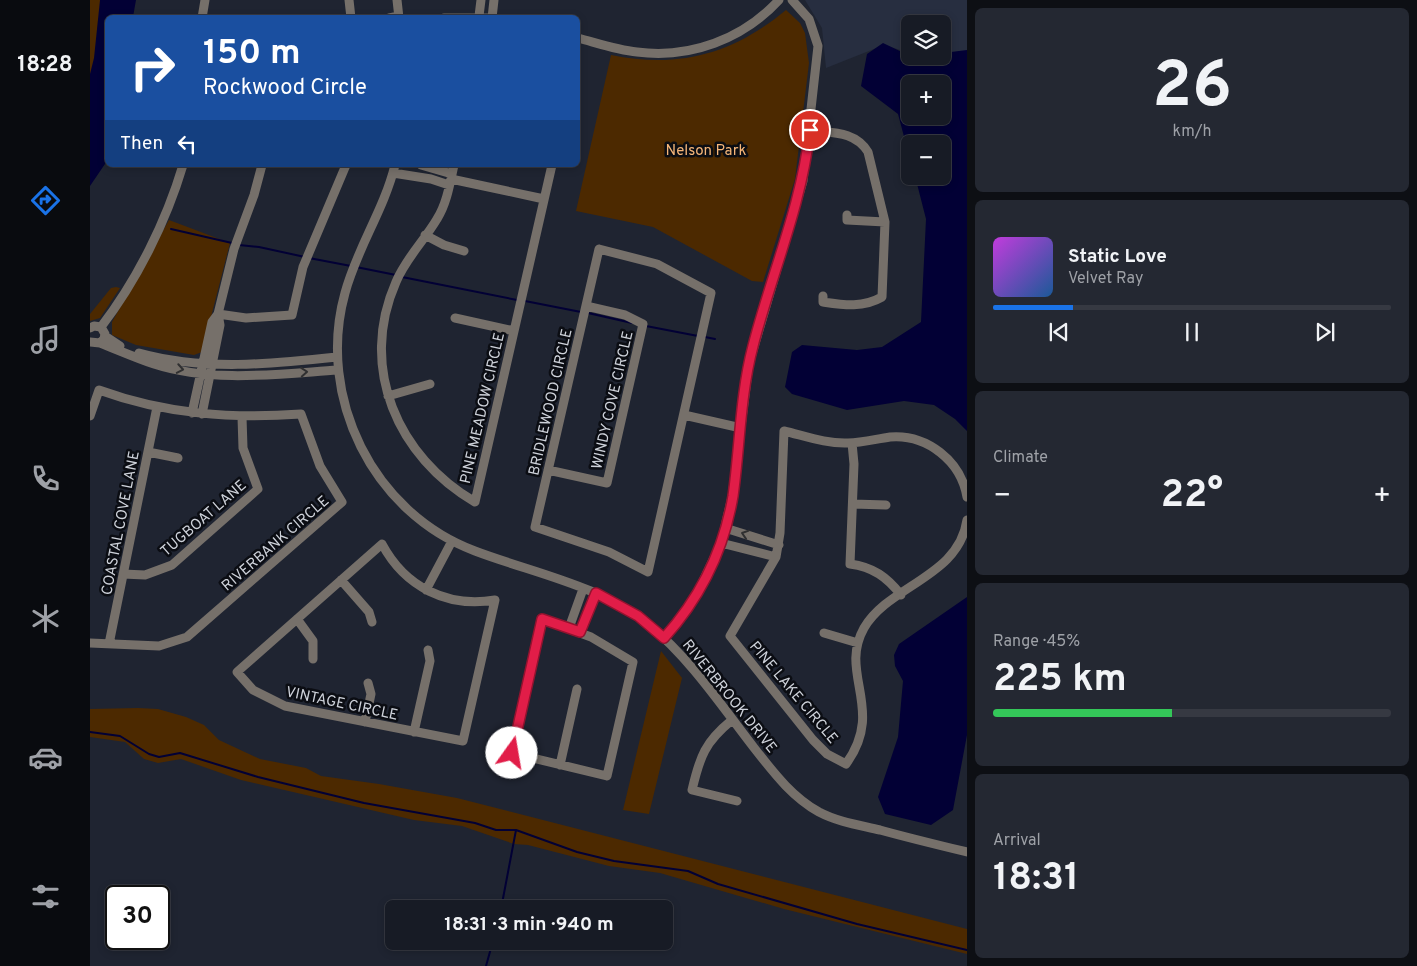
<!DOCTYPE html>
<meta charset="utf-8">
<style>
:root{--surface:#171b25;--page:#242832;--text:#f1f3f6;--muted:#9ea1a7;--line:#363942;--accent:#1a73e8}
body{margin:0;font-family:Overpass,sans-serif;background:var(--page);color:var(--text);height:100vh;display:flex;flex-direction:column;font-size:19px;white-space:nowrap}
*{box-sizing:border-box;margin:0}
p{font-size:16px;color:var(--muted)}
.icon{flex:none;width:28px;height:28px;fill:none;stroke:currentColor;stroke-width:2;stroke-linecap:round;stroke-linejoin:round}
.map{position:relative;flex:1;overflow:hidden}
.sheet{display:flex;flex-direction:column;gap:8px;padding:8px;background:#0d0f14;width:450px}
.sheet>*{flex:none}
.guide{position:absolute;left:15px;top:15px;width:475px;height:152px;border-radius:8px;box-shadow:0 2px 8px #0003,0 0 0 1px var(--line);background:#1a4fa0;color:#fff;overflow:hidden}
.fabs{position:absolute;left:811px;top:15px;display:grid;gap:10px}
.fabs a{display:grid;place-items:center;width:50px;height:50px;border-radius:8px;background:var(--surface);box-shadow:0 2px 8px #0003,0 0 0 1px var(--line);font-size:25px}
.speed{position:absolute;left:15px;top:885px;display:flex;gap:10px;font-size:25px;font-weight:700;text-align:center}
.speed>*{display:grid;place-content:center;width:65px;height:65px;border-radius:50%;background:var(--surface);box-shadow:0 2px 8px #0003,0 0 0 1px var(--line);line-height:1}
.speed .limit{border:2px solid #111;border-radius:8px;background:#fff;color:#111}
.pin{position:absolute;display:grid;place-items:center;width:42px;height:42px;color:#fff;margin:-21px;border:2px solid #fff;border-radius:50%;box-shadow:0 1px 5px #0007}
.me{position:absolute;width:55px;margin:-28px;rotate:13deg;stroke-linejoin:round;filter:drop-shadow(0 0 4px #0008)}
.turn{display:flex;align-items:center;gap:18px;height:105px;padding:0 15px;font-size:22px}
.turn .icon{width:65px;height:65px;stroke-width:2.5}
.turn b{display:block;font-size:35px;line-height:42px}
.then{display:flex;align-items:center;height:48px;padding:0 15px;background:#0003;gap:10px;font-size:19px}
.big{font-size:38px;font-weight:700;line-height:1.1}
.sheet .widget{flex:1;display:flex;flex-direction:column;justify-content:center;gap:8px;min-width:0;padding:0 18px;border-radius:8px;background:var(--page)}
.sheet .dial{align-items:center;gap:0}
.dial b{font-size:65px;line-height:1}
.song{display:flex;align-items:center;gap:15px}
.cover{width:60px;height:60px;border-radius:8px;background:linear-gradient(135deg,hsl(290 70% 55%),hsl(210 70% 35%))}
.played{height:5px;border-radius:2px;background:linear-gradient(90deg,var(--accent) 20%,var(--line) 20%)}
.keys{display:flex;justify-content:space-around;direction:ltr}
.heat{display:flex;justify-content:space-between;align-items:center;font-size:28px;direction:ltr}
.charge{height:8px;border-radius:4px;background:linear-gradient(90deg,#34c759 45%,var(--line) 0)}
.trip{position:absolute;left:295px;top:900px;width:288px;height:50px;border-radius:8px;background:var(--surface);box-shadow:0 2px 8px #0003,0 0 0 1px var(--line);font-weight:700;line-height:50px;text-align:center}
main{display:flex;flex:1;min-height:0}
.dock{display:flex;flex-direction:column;width:90px;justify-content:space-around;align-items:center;background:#090b0f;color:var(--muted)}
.dock .icon{width:35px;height:35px}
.dock .selected{color:var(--accent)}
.dock b{font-size:22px;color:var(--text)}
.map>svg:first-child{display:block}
.built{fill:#272e40}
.green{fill:#4c2900}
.water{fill:#020035;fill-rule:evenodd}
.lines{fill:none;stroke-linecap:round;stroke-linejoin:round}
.stream{stroke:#020035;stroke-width:2}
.minor{stroke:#76706a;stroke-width:9}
.oneway{stroke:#303031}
.route-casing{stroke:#92132f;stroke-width:12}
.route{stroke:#e11d48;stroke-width:9}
.labels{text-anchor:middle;stroke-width:5;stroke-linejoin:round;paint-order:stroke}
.park-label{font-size:15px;fill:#f6b679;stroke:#0b0d13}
.street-label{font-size:15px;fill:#ced2da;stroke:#0b0d13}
</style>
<main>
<nav class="dock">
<b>18:28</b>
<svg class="icon selected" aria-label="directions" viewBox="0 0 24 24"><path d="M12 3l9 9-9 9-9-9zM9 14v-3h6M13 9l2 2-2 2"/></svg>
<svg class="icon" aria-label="music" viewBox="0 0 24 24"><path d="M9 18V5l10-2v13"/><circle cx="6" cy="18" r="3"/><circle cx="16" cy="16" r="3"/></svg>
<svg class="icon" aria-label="phone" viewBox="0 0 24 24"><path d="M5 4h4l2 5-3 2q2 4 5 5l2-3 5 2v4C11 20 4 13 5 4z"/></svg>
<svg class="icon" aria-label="climate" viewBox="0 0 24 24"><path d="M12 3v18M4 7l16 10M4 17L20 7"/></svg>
<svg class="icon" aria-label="car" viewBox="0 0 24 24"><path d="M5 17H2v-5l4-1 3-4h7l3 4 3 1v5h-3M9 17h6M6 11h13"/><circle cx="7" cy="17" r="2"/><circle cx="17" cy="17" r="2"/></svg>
<svg class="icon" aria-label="filters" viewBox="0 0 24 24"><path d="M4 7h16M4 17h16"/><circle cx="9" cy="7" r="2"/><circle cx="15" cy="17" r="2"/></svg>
</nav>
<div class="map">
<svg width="877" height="966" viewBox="0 0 877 966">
<rect width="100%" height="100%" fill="#1f2431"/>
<path class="built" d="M715,0H877V52L852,56V24H820V53L794,45L736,68L732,28Z"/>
<path class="green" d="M0,0H16L0,106Z
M696,10L710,23L715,33L719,63L705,179L673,282L662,281L563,227L486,211L521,55C589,69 643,54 696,10Z
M79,220L140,243L112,352L104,355L46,345L22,335V322Z
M26,287L30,288L10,318L0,321V314L21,288Z
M571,651L592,678L559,814L533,810Z
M48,708L68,709L96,717L114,725L129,740L170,759L216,768L231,776L289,784L367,798L877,929V954L694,909L570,873L519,866L438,845L424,844L372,826L324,820L151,780L91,759L68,763L54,759L35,742L0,737V709Z"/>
<path class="water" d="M10,0H46L43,17L18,18L17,161L0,186V74L4,58Z
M793,43L816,54H820V56H852L853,53L877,50V431L865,419L844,405L814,401L757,410L702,394L695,387L702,352L712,345L767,350L792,347L831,322L836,219L825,176H852V144H820V159L808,114L771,86L777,54ZM820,84H852V116H820Z
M877,597V735L863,810L841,825L795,814L788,797L808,737L813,681L805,666L804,655L809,644Z"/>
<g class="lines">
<path class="stream" d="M81,229L142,243
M149,245L169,247L215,257
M219,258L261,266
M266,267L306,275
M312,277L427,300
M435,301L491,312
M498,313L542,323
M556,326L608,336
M615,337L625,339
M0,732L30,736L59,754L69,757L90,753L168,777L274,803L385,823L406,830H426L487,852L524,861L598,871L628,884L767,924L877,950
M411,909L426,830
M396,966L403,941"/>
<path class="minor" d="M259,0L261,18
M307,0L309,18
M389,16L391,0
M112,18L115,0
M299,18L309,16
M354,18H401
M402,18L404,0
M488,38C507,43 527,50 547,52C600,59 653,39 689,0
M720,130C742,133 765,131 778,152L795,222L792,297C773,308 754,305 733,302V296
M305,165C294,210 267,248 255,293C226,397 283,513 385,551C443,573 510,585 559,625C600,658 633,708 665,749C684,773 702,797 729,812C748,822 769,825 790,830C819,838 848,845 877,852
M331,165L362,174
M364,165C360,183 357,203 347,219C334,241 316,258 306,282C268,368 308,457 385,502L462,165
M303,173L341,179L359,185
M361,179L454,199
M757,215V220L795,222
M335,235L354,245L374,251
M509,249L567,264L621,293L558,572L519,552L445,527Z
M128,314L156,318L202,315L213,267L256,165
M365,318L424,331
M11,327C47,280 76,222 93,165
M0,328L4,326L11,327L15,334L14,339L10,343L0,342
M15,336L30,346
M10,343C28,350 46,358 64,364C123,383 188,374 248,370
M49,353C114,371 181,364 247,357
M298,396L340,384
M102,413L122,322L128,314L144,249L164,195L172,165
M112,414L130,325L128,314
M594,415L651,428
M0,416L9,390C75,414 141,419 211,414L230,466L252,502L97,637L69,646L0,643
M762,443L764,464L760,564C783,567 797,577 811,595
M58,452L88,458
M458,470L517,483L553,324L535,315L496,306
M877,497C871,461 837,434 800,437C786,439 772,443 758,443C737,444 715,436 694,431L690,533L686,557L640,636L723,740L737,754L756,764C796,709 748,674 774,628C799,585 869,577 877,520
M763,504L796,505
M635,528L689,545
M631,543L686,557
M292,544C315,587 357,608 405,600L373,741L195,706L163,690L147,672Z
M33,574L55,575L82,565L168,489L153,448L152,417
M251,580L279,612L282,622
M336,590L362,541
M207,619L223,641V659
M452,619L501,637L543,662L517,776L422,753Z
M479,628L493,589
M490,632L506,593
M734,633L768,643
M574,638L606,596L631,543L642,497L659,364L713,181L728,46L719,19L702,0
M19,644L67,407
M642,720C615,742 610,756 602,790L647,801
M275,722L281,694L278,683
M324,732L340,661L338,650
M470,765L487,689"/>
</g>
<defs><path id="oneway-chevron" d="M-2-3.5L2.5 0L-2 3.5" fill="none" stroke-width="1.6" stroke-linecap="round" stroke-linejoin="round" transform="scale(1.25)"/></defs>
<g class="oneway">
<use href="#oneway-chevron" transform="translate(90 369) rotate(10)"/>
<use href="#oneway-chevron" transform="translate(214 372) rotate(-4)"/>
<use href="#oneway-chevron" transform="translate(655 534) rotate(-162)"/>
</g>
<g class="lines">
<g class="route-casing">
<path id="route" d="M422,753L452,619L490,632L506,593L548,616L574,638C610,598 634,549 643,496C650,447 650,395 663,346C682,272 711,208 720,130"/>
</g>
<use href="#route" class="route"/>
</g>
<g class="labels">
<g class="park-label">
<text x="616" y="155">Nelson Park</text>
</g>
<g class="street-label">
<text transform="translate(522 400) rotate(-77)" y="5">WINDY COVE CIRCLE</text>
<text transform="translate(460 402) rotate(-77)" y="5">BRIDLEWOOD CIRCLE</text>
<text transform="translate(392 408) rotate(-77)" y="5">PINE MEADOW CIRCLE</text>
<text transform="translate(113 518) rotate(-41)" y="5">TUGBOAT LANE</text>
<text transform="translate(30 523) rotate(-79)" y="5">COASTAL COVE LANE</text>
<text transform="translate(185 543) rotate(-41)" y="5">RIVERBANK CIRCLE</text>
<text transform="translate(704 692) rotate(50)" y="5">PINE LAKE CIRCLE</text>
<text transform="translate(640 696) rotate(51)" y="5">RIVERBROOK DRIVE</text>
<text transform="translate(252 703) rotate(12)" y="5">VINTAGE CIRCLE</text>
</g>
</g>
</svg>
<div class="fabs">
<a><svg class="icon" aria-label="layers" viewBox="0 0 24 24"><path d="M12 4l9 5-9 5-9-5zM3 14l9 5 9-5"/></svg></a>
<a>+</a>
<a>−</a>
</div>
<div class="speed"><div class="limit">30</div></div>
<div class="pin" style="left:720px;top:130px;background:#d93025"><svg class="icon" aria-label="arrive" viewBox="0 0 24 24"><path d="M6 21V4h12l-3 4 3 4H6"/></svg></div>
<svg class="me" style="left:422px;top:753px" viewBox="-20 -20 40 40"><circle r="19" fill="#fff"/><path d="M0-13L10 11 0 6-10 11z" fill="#e11d48"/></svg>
<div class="trip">18:31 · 3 min · 940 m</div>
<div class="guide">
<div class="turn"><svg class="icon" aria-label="right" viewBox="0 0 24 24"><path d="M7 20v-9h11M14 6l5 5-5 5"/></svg><div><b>150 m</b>Rockwood Circle</div></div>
<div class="then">Then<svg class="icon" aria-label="left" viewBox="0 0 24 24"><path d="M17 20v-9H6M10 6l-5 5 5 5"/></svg></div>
</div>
</div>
<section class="sheet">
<div class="widget dial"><b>26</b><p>km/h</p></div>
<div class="widget">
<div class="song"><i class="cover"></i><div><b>Static Love</b><p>Velvet Ray</p></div></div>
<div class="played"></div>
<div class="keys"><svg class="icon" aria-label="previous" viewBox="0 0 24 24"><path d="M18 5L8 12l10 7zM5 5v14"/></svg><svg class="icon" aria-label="pause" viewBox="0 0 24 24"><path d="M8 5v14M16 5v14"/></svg><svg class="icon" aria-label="next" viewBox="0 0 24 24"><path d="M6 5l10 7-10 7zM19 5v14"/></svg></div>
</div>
<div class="widget"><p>Climate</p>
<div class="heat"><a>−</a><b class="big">22°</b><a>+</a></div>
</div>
<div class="widget"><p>Range · 45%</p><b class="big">225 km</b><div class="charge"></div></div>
<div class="widget"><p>Arrival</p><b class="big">18:31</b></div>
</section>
</main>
